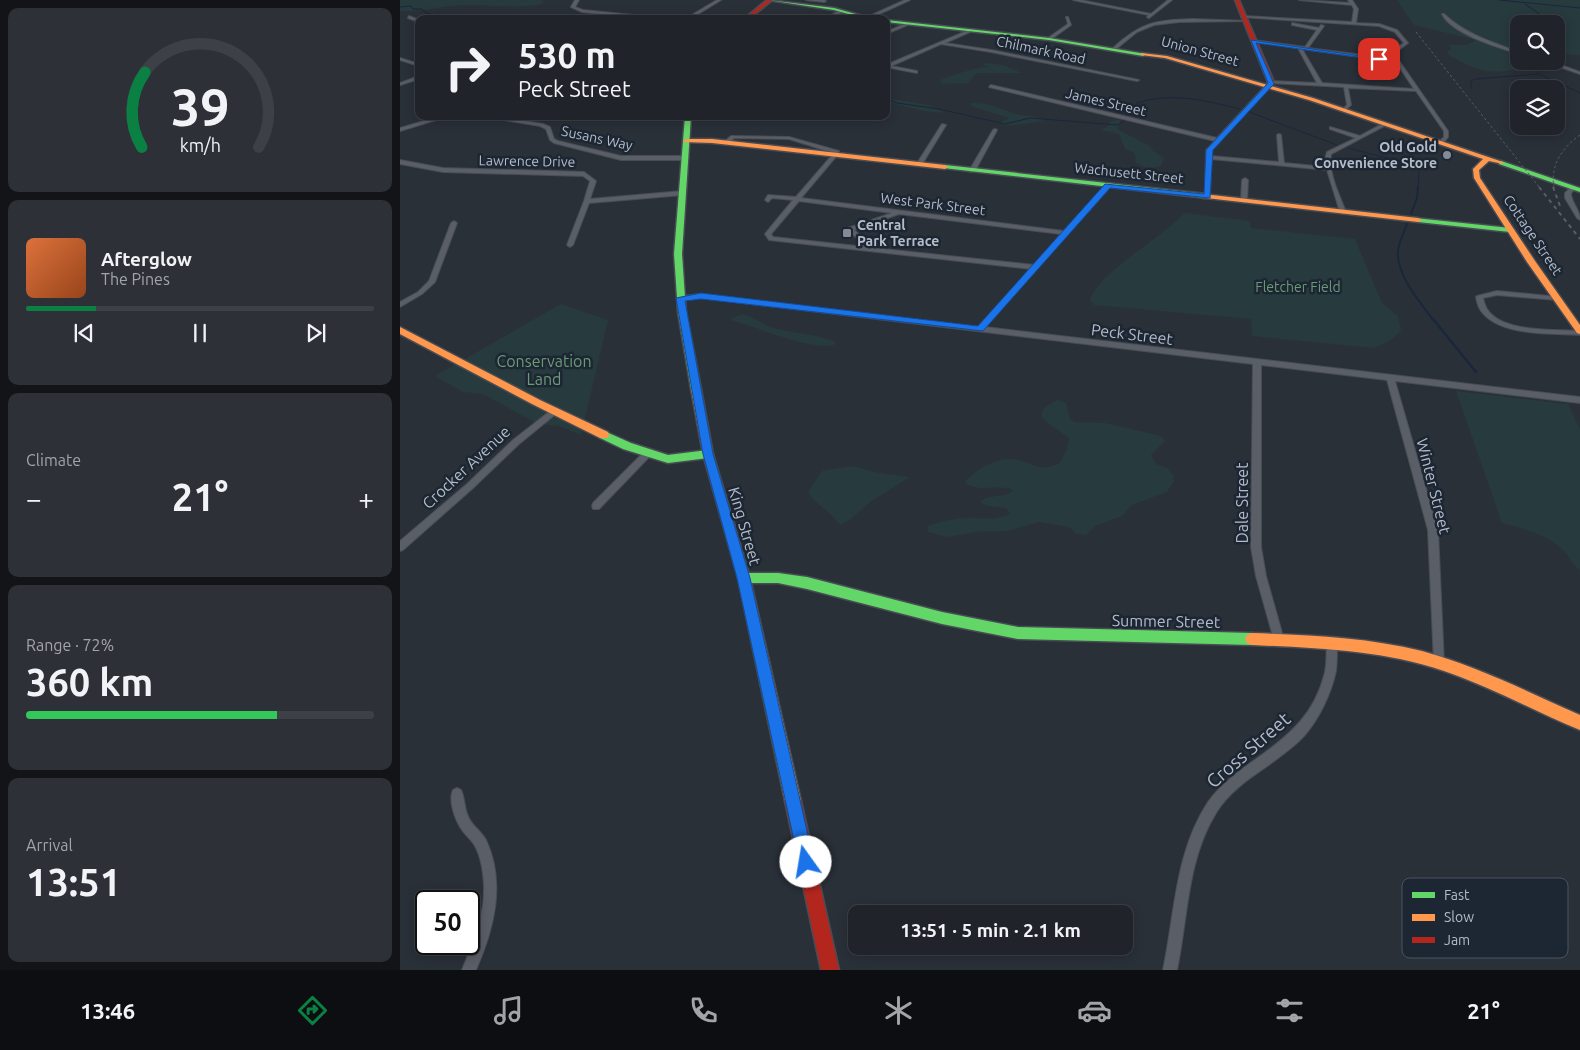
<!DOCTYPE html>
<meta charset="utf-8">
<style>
:root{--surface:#20242a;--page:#2d3036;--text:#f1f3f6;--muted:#a2a4a8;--line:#3d4147;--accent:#0b8043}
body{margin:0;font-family:Ubuntu,sans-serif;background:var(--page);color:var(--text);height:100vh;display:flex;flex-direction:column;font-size:19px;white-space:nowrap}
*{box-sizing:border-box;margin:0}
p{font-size:16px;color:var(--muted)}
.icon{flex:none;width:28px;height:28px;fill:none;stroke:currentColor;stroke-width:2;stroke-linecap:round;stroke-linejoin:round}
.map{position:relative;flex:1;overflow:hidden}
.drawer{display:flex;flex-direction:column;gap:8px;padding:8px;background:#121417;width:400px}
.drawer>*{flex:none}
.guide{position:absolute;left:15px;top:15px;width:475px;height:105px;border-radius:10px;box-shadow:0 2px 12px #0003,0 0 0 1px var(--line);background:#20242a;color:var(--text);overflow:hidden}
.fabs{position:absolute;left:1110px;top:15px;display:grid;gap:10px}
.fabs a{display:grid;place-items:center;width:55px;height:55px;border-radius:10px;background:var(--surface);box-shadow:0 2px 12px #0003,0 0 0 1px var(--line);font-size:25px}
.speed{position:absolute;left:15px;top:890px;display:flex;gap:10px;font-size:25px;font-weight:700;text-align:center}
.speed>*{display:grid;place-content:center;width:65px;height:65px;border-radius:50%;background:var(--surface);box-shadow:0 2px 12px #0003,0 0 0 1px var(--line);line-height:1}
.speed .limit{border:2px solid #111;border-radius:8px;background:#fff;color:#111}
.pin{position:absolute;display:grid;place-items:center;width:42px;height:42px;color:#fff;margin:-21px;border-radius:10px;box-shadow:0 2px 8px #0006}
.me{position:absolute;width:55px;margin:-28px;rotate:347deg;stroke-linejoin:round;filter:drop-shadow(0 0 4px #0008)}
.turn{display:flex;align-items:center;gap:18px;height:105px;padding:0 20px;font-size:22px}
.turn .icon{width:65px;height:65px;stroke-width:2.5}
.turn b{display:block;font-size:35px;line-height:42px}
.big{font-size:38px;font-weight:700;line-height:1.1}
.drawer .card{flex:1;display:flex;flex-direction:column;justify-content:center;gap:8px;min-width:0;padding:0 18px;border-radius:10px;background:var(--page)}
.drawer .dial{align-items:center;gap:0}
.dial svg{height:130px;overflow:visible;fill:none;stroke:var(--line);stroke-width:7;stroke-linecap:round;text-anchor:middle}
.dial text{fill:var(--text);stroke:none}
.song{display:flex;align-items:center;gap:15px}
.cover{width:60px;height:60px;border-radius:8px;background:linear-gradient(135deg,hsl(20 70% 55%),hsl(20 70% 35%))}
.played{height:5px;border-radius:2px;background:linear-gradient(90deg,var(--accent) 20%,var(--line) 20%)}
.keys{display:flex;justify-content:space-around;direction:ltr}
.heat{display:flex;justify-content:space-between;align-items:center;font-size:28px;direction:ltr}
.charge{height:8px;border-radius:4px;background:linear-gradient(90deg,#34c759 72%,var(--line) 0)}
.trip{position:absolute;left:448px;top:905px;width:285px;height:50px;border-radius:10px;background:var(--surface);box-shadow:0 2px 12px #0003,0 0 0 1px var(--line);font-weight:700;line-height:50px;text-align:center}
.tab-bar{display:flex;height:80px;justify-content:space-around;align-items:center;background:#0d0e11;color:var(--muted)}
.tab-bar .icon{width:35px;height:35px}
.tab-bar .on{color:var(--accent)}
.tab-bar b{font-size:22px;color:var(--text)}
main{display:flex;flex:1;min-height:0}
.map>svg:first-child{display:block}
.green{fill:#273a3e}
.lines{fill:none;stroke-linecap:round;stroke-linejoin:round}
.stream-far2{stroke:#19273c;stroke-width:1}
.stream-far1{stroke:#19273c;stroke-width:2}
.stream{stroke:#19273c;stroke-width:2.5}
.street-casing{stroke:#484c55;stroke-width:2}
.fast-casing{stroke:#484c55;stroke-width:3}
.slow-casing{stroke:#484c55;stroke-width:3}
.jam-casing{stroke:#484c55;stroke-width:3}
.street{fill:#5a5e66;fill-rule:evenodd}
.fast{fill:#63d668;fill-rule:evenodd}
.slow{fill:#ff974d;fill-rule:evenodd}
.jam{fill:#b3261e;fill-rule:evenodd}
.rail-far1{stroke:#595d64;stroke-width:1;stroke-dasharray:2.5 2.5;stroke-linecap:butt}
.rail{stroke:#595d64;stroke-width:2;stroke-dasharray:4 4;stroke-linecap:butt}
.route{fill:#1a73e8;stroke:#114b97}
.poi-dot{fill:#848b96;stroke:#1d2633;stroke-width:2}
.labels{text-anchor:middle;stroke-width:5;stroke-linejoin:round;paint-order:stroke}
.far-street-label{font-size:14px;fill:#b4bcc9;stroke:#1d2633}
.far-poi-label{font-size:14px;font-weight:bold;fill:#b4bcc9;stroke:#1d2633;text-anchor:end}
.far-park-label{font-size:14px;fill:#6b9a76;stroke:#1d2633}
.street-label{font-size:16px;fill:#b4bcc9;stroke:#1d2633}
.park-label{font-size:16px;fill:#6b9a76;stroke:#1d2633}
.near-street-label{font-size:19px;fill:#b4bcc9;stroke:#1d2633}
.key{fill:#1d2633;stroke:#4a5360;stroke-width:1}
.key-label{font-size:14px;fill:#b4bcc9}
</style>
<main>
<section class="drawer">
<div class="card dial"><svg viewBox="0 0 100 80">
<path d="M14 69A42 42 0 1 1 86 69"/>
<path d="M14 69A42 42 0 0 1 16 23" stroke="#0b8043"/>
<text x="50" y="56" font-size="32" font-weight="700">39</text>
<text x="50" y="72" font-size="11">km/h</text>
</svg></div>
<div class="card">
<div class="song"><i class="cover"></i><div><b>Afterglow</b><p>The Pines</p></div></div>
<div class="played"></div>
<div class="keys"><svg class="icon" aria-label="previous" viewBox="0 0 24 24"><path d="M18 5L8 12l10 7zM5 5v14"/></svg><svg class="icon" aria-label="pause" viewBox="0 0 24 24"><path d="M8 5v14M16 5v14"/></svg><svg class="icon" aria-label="next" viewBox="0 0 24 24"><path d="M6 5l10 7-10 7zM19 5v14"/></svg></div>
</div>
<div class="card"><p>Climate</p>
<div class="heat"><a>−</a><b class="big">21°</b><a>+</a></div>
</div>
<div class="card"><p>Range · 72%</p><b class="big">360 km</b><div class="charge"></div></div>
<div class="card"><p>Arrival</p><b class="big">13:51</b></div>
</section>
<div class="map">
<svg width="1180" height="970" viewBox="0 0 1180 970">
<rect width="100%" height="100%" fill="#2a3038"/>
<path class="green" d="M0,0H142L143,3C127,10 85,4 66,5C43,6 22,12 0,11Z
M997,0H1180V55L1156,54V24H1119V50L1081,41L1118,55L1119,61H1129L1132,66C1104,73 1086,76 1060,61C1055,58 1051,57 1047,53L1051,49L1049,45H1067L1076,40L1014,25Z
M586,63L603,65L622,73H577L568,83L541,84L540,80C558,74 570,68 590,67L582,64Z
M486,98L529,105L543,112C531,115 500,104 486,102Z
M571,103C587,102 599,108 613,113C624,117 633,114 644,120C636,123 605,128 599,123L609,118L574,107L570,105Z
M719,120L721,122L717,129L750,146L752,150L764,158L761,166L749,169L735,162L736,158L734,153L725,149L719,134L700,130L707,127L711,121Z
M784,213L850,221L851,228L955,239L982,303L998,316L1001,331L989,341L974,348L852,336L851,319L694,305L690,300C698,272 763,238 784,213Z
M161,304L208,320L181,435L159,426L138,424L83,394L63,392L35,376Z
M344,314C354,317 363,325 373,328C393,333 416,334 436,342L434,345C406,350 361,328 333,321L331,318Z
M1056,391L1168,404L1180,429V570C1173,566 1169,556 1163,550C1145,533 1124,529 1102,523Z
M657,400L666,403L670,419L675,422L705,423L761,436L765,441L751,455L756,464L767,468L773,475L774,481L767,492L732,505L722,516L695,526L686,535L677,534L669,527L639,522L607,531L575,532L548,537L528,532V526C540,522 554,518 567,518C582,518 595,521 610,514L606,508L588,506L580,502C589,493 606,499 613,490C599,483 577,494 565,482C576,468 601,455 618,460C637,465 640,472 660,463L667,449L669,438L645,421L641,416L644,408Z
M453,466L474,472L510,477L470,502L451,519L440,525C431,511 414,504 408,492L422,471Z"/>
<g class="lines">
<path class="stream-far2" d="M1099,0L1180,8
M1125,4L1141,15L1144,24
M0,7L11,6L13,9H22L24,12L46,19
M1139,74L1180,93
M1071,88V81L1075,79L1139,74L1135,67L1125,61
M486,98L497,103L539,109L605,124L630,118L718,125L725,120
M849,112L937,145
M729,117L737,103C772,92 804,100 839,109
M948,148L1027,168
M1018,188L1019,168"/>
<path class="stream-far1" d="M1011,214L1017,198L1018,187
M1007,224C1004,233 999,241 998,251C996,275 1020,302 1034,321"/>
<path class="stream" d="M1033,319L1076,372"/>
<g class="street-casing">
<path id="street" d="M175,0H179L175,7L183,10L274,19H257L182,12L171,7Z
M317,0H321L290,19H285Z
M406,0H424L426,1L424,2Z
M505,0H510L468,19L465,18Z
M673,0H680L751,14L768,0H772L749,18L747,17L749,15Z
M899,0L950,3L948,0H952L958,9L956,23L979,24L997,30L1008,43L996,52L995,55L1048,131V137L1043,143L1039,142L1044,137V131L1016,91L948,88L951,105L944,111L942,110L947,105L944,87L869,83L871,81L917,83L898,48L851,41L853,40L905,47L917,30L892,25V23L919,28L921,25L924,26L908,48L994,59L991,55L992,51L1004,43L995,32L979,26L841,17L843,16L952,22L954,9L952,5ZM902,49L996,62L1014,89L922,83Z
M441,10L444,11L429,19H424Z
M1042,14H1044C1065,34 1092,42 1119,52V54C1097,47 1052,34 1042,14Z
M9,16L19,20V22L8,18Z
M666,17H668L671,25L650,40H648V38L668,24Z
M793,19L847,21L779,22L754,25L737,32L716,49L713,48C741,22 756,20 793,19Z
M507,23L510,24L486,34V32Z
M569,30L570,32L545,43L591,50L739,80L737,81L591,52L541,44L491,66L517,71V73L486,67V65Z
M0,58L19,64V66L0,60Z
M1143,61H1150L1180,72V74Z
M19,76V79L0,85V83Z
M591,85L817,138L866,85H870V87L812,150L811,156L879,162L877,135L879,134L881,135L884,163L926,167L925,159L927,152L956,138L930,129V127L960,136L984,123L988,124L931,154C928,173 939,194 946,212L943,214L940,212L927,170L811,159L810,197L805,198L806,150L815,141L589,87Z
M41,116H49L0,131V128Z
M80,116H93L143,124L150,127L154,139L158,141L221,156H286L289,158L286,160H221L154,143L150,140L146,129L140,126Z
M542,124L546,125L521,166H517L516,165Z
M595,129L597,130L575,171L570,172L569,171L593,130Z
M331,136L389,137L439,151V153L401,198L664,231L706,185H710V187L585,327L1180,397V403L995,381L1038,530L1044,664L1043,668L1039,669L1035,668L1034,664L1028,530L987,380L861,365V547L866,576L884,640L883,643L879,645L875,643L874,640L856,576L851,547L853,364L301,298L278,299V297L280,296L301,294L578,327L631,269L369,240L365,234L393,200L372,198L368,202L365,200L368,195L396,197L434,153L389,139L334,138L328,144H324V142ZM399,201L492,213L448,228V230L466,247L373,237L371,234ZM499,214L661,234L634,265L474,248L454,230Z
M0,160L43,168L184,172L196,181L190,199L283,191L286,193L283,195L189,203L173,245L170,247L167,245L184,201L190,181L183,176L43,172L0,164Z
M845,178L848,180L847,201L844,203L841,201L842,180Z
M1172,186L1177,187L1171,193C1171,203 1180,209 1180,220L1177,218L1165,198V193Z
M54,221L57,223L35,282L22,294L0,307V302L18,292L29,281L51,223Z
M1097,291L1159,297V299L1157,300L1097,295L1083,298C1084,302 1085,306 1087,309C1102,333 1155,329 1180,331V335C1152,333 1100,337 1081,311C1078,307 1077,302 1076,297L1077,296Z
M154,408L158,411L157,413L119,444L73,488L3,550L0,551V541L67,484L113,440Z
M248,450L252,453L251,455L199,509H193L192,506L193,503L245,451Z
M932,640L936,642L937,645C937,654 937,663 936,671C931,694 919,719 904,736C893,748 879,757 866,767C847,780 828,793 816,813C787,860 788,917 777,970H763C775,913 775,852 808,802C821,784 839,771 856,759C890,735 915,714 925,672C927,663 926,654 927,645L928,642Z
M57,788L61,790C65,798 64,808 68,816C71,825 81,831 86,840C106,883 94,929 76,970H62C75,939 88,908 83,874C82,865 80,856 76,848C73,841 66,836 62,830C55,820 48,800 53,790Z"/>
</g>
<g class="fast-casing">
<path id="fast" d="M368,0L434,8L474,19H466L434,10Z
M486,20L649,38L746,54L743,56L649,40L486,22Z
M285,116H291L282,254L286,312L301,389L296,392L291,389L278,312L274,254Z
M1101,161L1180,188V192L1099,164V162Z
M545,165L806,194L810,196L806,198L543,168V166Z
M1015,218L1110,228L1114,230L1110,232L1018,222L1014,220Z
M204,431L231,443L268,455L308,450L313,454L308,458L268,463L223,449L200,438L199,435L200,432Z
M344,573H378L407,577L542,612L618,627L852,633L857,635L859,639L857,643L852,645L618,639L542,624L407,589L378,583H344L340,582L338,578L340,574Z"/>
</g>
<g class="slow-casing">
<path id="slow" d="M741,53L767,56L913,98L1103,162V164L1089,161L1079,170L1080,178L1135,261L1180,325V334L1177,333L1127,262L1074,178L1073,169L1083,159L909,100L765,58L741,55Z
M286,139H312L545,165L548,167L545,169L312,143L284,142L283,141Z
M803,194L1018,218L1022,220L1018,222L806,198H803Z
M0,327L140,400L208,432L209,435L208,438H200L132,404L0,334Z
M296,386L301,389L313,454L350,578L401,801L399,807L393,809L387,807L385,801L338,578L303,454L291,389Z
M852,633C909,635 966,637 1022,651C1077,666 1128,692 1180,715V730C1134,711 1091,687 1044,671C982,650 917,648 852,645L847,643L845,639L847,635Z"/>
</g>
<g class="jam-casing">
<path id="jam" d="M367,0H372L349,19H344Z
M835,0H839L874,82L870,87L865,86L868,82Z
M393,793L399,795L401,801L439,970H421L385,801L387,795Z"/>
</g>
<use href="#street" class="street"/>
<use href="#fast" class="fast"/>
<use href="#slow" class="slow"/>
<use href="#jam" class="jam"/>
<path class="rail-far1" d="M1016,32L1140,188
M1154,188C1150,165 1162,148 1180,135"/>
<path class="rail" d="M1139,187L1180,239
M1153,187L1160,206"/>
</g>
<path class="route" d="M851,40L982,59L979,60L856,43L874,84L813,150L810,198L710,188L583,331L301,299L285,301L313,454L350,578L414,862L411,868L406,870L400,868L337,578L303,454L276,298L301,293L578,326L705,184L804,194L806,150L868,83Z"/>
<g class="poi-dot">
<circle cx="1047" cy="155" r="5"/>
<rect x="442" y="228" width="10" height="10" rx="2.5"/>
</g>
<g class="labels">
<g class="far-street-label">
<text transform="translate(641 50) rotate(12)" y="5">Chilmark Road</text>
<text transform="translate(800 51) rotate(15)" y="5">Union Street</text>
<text transform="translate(706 102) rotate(13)" y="5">James Street</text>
<text transform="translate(197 138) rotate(12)" y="5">Susans Way</text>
<text transform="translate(127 161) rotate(1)" y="5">Lawrence Drive</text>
<text transform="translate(729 173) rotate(6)" y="5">Wachusett Street</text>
<text transform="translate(533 204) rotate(7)" y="5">West Park Street</text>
<text transform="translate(1133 235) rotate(56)" y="5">Cottage Street</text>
</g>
<g class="far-poi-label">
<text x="1037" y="152">Old Gold<tspan x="1037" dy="16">Convenience Store</tspan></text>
<text x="457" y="230" text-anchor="start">Central<tspan x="457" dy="16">Park Terrace</tspan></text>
</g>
<g class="far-park-label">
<text x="898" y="292">Fletcher Field</text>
</g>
<g class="street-label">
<text transform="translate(732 334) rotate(7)" y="6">Peck Street</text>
<text transform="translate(66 467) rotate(-43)" y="6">Crocker Avenue</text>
<text transform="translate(1034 486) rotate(76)" y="6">Winter Street</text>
<text transform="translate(842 503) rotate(-90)" y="6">Dale Street</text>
<text transform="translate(345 526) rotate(74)" y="6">King Street</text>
<text transform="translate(766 621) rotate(1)" y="6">Summer Street</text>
</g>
<g class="park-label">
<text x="144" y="367">Conservation<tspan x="144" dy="18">Land</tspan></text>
</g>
<g class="near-street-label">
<text transform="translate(848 750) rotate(-41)" y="7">Cross Street</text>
</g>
</g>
<rect x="1002" y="878" width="166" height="80" rx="8" class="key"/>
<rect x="1012" y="892" width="23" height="6" fill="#63d668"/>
<rect x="1012" y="914" width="23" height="7" fill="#ff974d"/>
<rect x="1012" y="937" width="23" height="6" fill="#b3261e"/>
<g class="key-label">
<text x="1044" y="900">Fast</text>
<text x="1044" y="922">Slow</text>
<text x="1044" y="945">Jam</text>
</g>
</svg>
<div class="fabs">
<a><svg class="icon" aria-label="search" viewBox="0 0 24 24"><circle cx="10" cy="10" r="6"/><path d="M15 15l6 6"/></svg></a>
<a><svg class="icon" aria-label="layers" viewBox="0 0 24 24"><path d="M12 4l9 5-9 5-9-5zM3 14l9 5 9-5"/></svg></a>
</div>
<div class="speed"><div class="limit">50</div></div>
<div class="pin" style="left:979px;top:59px;background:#d93025"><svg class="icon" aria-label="arrive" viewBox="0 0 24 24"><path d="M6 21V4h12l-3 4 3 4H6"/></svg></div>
<svg class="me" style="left:406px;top:862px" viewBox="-20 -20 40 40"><circle r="19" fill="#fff"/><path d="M0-13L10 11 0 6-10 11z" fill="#1a73e8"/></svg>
<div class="trip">13:51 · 5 min · 2.1 km</div>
<div class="guide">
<div class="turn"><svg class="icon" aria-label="right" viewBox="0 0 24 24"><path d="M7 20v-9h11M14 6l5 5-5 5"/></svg><div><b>530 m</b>Peck Street</div></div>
</div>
</div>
</main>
<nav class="tab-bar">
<b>13:46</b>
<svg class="icon on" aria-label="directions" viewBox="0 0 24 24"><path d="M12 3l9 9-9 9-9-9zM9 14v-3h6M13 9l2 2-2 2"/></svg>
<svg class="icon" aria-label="music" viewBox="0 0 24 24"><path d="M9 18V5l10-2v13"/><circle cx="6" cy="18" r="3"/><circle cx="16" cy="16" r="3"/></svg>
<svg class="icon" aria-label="phone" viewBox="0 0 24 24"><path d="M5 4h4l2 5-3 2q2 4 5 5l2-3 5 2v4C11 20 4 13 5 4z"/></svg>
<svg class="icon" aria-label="climate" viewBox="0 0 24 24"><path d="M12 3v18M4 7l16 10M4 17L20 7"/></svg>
<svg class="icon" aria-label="car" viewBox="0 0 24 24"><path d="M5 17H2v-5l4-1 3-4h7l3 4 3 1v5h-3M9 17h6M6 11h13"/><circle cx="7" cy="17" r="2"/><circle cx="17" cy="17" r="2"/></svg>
<svg class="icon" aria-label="filters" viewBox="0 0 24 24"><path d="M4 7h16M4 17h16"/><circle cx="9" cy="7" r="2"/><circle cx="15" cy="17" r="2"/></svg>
<b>21°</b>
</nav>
